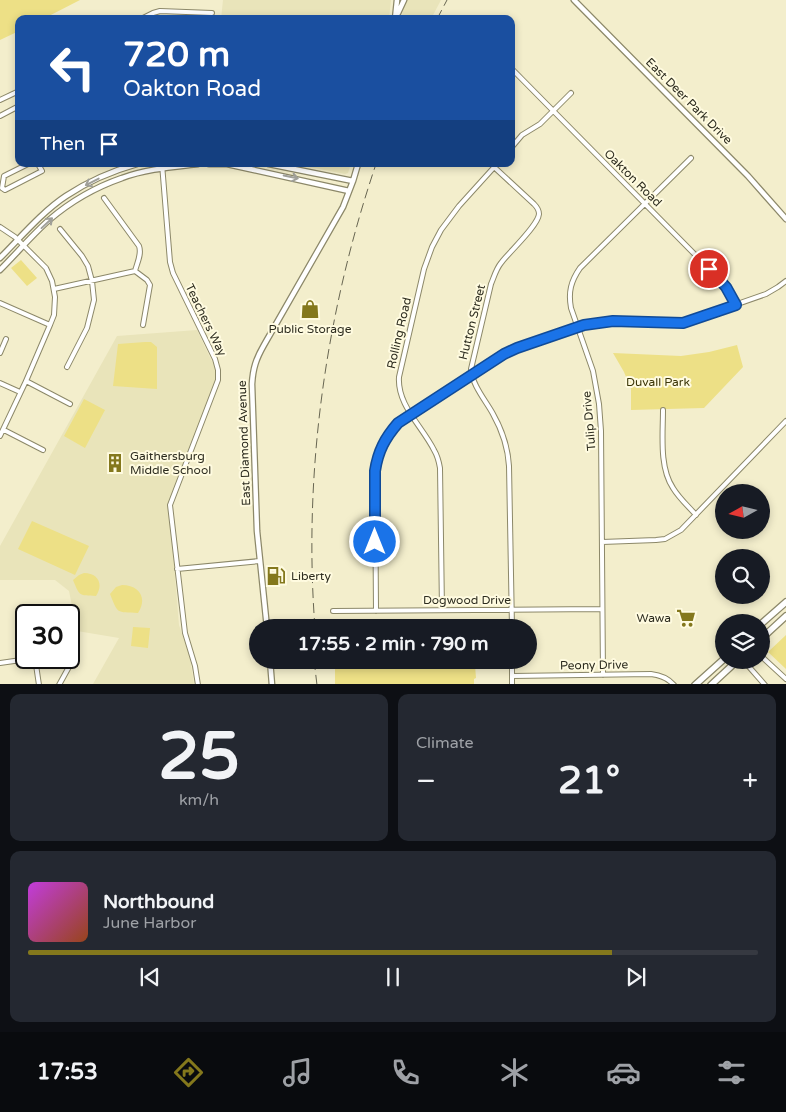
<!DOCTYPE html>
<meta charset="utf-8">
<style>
:root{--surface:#171b24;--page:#242831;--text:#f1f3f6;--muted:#9ea1a6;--line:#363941;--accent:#84781c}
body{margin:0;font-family:"Varela Round",sans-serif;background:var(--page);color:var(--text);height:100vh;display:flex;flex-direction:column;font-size:19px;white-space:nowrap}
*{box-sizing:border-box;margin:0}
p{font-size:16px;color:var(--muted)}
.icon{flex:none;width:28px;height:28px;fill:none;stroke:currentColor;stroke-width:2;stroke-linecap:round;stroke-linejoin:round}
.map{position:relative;height:684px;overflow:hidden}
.details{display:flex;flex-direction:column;gap:10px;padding:10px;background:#0d0f14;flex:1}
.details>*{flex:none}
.banner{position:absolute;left:15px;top:15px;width:500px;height:152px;border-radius:10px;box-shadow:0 2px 8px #0003;background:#1a4fa0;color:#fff;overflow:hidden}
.needle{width:32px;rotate:262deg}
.controls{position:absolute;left:715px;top:484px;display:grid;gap:10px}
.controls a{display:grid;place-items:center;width:55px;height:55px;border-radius:50%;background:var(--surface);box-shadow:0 2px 8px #0003;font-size:25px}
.speed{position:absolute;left:15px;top:604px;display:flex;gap:10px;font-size:25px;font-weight:700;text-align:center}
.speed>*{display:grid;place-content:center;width:65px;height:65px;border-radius:50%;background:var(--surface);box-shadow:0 2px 8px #0003;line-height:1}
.speed .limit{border:2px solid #111;border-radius:8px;background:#fff;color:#111}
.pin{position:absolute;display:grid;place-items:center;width:42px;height:42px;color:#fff;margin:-21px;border:2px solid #fff;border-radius:50%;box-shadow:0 1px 5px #0007}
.me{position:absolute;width:55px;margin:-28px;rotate:0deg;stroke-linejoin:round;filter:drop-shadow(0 0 4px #0008)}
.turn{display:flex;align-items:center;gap:18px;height:105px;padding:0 25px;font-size:22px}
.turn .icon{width:65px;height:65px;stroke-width:2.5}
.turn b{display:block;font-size:35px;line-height:42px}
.then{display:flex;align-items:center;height:48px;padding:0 25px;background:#0003;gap:10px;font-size:19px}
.big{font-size:38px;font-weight:800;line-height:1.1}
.details .card{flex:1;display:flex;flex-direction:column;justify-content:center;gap:8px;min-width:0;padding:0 18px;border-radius:10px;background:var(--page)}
.details .dial{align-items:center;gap:0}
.dial b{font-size:65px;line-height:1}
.song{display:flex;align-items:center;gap:15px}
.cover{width:60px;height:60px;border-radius:8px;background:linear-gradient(135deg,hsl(290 70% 55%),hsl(20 70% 35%))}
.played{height:5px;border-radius:2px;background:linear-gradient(90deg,var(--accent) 80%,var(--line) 80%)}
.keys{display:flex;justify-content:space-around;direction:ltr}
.heat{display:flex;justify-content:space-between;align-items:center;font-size:28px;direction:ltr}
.details .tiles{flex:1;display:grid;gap:10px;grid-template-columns:1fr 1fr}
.card:last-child{grid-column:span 2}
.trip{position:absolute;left:249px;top:619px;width:288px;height:50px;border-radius:25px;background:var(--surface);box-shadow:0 2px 8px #0003;font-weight:800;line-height:50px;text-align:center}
.menu{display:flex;height:80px;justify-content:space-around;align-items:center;background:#090b0e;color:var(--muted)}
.menu .icon{width:35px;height:35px}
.menu .current{color:var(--accent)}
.menu b{font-size:22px;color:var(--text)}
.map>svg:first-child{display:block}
.built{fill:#e9e4ba}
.green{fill:#ede086}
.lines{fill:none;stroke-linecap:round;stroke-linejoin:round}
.minor-casing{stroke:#8c8869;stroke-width:6}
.tertiary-casing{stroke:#8c8869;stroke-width:7}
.primary-casing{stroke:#8c8869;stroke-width:8}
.minor{stroke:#fff;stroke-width:4}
.tertiary{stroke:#fff;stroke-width:4.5}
.primary{stroke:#fff;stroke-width:5.5}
.rail{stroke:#676551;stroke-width:1;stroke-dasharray:10 5;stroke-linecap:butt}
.oneway{stroke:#a0a09a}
.route-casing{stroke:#114b97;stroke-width:12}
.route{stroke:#1a73e8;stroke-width:9}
.labels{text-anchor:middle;stroke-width:4;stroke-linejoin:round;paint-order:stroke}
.street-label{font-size:12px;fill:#2d2c1f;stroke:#fffbe0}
.poi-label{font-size:12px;fill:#2d2c1f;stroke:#fffbe0;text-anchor:start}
.park-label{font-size:12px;fill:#3d3709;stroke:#fffbe0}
</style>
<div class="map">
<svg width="786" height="685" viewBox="0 0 786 685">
<rect width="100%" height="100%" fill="#f3eecc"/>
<path class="built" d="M223,0H391L389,19H221Z
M406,0H441L431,19H401Z
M293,164H351L348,173L345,174Z
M197,330L216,370V379L169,503L179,625L190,658L194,684H93L119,638L77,631L69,591L55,580H0V546L117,336Z"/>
<path class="green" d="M0,0H80L43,19H19V31L0,40Z
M21,260L37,278L27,286L11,268Z
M145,342H151L157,347V389L113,386L118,344Z
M737,345L743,367L704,408L631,410V389L624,372L613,353L681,356L709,352Z
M84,399L105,410L85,448L64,436Z
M32,521L89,546L75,575L18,549Z
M84,573C98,573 104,584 96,596C79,595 80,597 73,580L79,575Z
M122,585C139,585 148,598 138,613C116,612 118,614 110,594L116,587Z
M133,627L150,628L148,648L131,646Z
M786,635V669L768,652Z
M335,660H473L474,665H475L476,678L474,679V685L335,684Z"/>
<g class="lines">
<g class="minor-casing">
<path id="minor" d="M141,19L153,13L160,11L212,13
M511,68L722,282L730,292L736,305
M0,100L19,91
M0,116L19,106
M511,148L522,135L540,124L571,93
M28,164L4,176L2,188L5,190L42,171L38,164
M162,164L170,262L173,273L215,359L218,370V380L170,505L185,633L195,666L198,685
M494,167L534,204C537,207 539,210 539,214C538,226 509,252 501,263C496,269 494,277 491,284L471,369C472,385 486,401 493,414C502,430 508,448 509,466L512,628
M104,198L139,246C142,254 137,263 135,271
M0,227L15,237L46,268L52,281L55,297L54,315L50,325L26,381L0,436
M60,229L82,256L88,266L92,281L94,300L87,328L67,367
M135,271L147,280L150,285L143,325
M54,289L135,271
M0,303L50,325
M0,353L6,339
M26,381L70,404
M0,383L20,392
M663,410C663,434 659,467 673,488C679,498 688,506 696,515
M4,430L43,450
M602,542L656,540L665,539L681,530L786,421
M177,569L260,561
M442,610L440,468C439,462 437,455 434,450C422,426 397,405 399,377L424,269L432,247L441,230L459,206L497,164
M333,611L602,609
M376,611L375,471L380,448L388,435L398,423L472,374L504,354L517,348L577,326L594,323L613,321L683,323L766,294L778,287L786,281
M761,656L786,679
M512,660V685
M743,660L765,685
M0,663L35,658L39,685
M603,675L601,431L599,404L593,371L571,308C568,292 571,281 580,268L691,158
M512,676L651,674C660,675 668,678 674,685
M59,685L75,656"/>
</g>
<g class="tertiary-casing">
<path id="tertiary" d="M574,0L748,176L786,219
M398,13L404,0
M395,19L397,0
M209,164H227L349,191
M269,164L353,181
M0,258C20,238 43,211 66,196C87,182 112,171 137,164
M0,270C16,254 32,235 49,220C70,202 96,187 122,178C146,169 173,167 198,164
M267,628L257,531L252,384C253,368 256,359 264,345L343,207L353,181L358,164
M270,660L272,685"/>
</g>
<g class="primary-casing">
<path id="primary" d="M761,624L786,602
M761,639L786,616
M695,685L724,659
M711,685L738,660"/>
</g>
<use href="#minor" class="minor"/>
<use href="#tertiary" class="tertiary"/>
<use href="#primary" class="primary"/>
<path class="rail" d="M437,19L447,0
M315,628C303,471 326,312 376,164
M314,660L317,685"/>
</g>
<defs><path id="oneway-shaft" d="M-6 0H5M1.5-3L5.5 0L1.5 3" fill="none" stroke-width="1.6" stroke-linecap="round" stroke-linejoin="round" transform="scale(1.25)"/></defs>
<g class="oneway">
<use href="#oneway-shaft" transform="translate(291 177) rotate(12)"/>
<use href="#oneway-shaft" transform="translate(92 182) rotate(153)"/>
<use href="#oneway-shaft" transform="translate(47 223) rotate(-43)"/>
</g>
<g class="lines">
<g class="route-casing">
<path id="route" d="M375,542V471C378,451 385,438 398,423L504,354L517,348L584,325L613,321L683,323L736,305L726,287L709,269"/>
</g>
<use href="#route" class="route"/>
</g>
<defs>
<g id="shop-bare" transform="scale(1.5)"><path d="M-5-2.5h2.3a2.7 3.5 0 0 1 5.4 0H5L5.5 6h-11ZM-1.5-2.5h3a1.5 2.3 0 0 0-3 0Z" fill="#84781c" stroke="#fffbe0" stroke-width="2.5" paint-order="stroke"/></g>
<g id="building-bare" transform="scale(1.5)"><path d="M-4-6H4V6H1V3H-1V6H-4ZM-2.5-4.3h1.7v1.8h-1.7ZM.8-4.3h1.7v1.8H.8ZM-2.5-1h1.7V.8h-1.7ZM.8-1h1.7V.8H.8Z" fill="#84781c" stroke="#fffbe0" stroke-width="2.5" paint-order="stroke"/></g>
<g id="fuel-bare" transform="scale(1.5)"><path d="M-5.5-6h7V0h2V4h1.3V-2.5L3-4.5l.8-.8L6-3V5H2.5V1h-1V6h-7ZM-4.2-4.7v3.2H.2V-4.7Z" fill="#84781c" stroke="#fffbe0" stroke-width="2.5" paint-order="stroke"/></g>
<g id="supermarket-bare" transform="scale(1.5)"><path d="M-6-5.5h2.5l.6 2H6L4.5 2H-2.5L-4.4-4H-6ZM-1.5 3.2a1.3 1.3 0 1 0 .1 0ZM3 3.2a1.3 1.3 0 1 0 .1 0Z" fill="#84781c" stroke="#fffbe0" stroke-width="2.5" paint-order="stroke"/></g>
</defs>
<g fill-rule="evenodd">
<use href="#shop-bare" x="310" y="309"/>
<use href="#building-bare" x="115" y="463"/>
<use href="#fuel-bare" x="276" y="576"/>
<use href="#supermarket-bare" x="686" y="618"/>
</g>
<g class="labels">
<g class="street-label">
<text transform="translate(689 101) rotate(45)" y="4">East Deer Park Drive</text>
<text transform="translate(633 178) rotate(45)" y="4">Oakton Road</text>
<text transform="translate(206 320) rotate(64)" y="4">Teachers Way</text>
<text transform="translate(472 322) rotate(-76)" y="4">Hutton Street</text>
<text transform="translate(399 333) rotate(-77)" y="4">Rolling Road</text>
<text transform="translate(589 421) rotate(-95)" y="4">Tulip Drive</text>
<text transform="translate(244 443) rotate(-92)" y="4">East Diamond Avenue</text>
<text x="467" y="604">Dogwood Drive</text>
<text transform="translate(594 665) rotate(-1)" y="4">Peony Drive</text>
</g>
<g class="poi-label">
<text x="310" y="333" text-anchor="middle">Public Storage</text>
<text x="130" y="460">Gaithersburg<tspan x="130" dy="14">Middle School</tspan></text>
<text x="291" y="580">Liberty</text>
<text x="671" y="622" text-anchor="end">Wawa</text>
</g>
<g class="park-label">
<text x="658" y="386">Duvall Park</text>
</g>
</g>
</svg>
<div class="controls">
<a><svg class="needle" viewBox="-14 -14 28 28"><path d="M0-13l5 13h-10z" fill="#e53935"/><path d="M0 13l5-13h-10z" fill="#9ea1a6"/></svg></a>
<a><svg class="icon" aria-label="search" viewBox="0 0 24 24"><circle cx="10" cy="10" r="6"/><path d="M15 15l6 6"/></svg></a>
<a><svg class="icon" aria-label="layers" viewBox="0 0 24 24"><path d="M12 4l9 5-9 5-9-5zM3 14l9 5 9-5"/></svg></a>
</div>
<div class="speed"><div class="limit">30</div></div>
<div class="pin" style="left:709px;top:269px;background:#d93025"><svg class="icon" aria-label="arrive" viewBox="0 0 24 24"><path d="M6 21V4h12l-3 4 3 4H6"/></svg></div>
<svg class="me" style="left:375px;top:542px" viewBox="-20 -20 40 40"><circle r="17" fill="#1a73e8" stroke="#fff" stroke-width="3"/><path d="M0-11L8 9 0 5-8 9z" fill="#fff"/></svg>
<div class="trip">17:55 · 2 min · 790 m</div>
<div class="banner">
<div class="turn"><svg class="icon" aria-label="left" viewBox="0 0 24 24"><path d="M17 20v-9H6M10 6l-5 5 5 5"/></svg><div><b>720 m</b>Oakton Road</div></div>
<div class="then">Then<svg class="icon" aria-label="arrive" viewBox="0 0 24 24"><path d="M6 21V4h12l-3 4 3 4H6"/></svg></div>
</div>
</div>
<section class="details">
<div class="tiles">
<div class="card dial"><b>25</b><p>km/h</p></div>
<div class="card"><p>Climate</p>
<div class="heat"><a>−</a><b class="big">21°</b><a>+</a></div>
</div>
<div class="card">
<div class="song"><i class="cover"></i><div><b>Northbound</b><p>June Harbor</p></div></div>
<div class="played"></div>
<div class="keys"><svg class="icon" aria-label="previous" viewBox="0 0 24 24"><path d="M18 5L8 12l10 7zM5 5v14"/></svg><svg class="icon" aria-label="pause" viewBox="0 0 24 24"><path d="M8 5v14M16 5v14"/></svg><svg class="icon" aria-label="next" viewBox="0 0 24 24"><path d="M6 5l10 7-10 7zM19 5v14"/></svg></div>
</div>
</div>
</section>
<nav class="menu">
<b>17:53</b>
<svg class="icon current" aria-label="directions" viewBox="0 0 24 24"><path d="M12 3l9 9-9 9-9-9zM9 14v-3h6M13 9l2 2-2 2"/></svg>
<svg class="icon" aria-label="music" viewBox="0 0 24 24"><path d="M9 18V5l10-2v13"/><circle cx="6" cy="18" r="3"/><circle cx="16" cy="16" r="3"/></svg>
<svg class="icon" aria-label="phone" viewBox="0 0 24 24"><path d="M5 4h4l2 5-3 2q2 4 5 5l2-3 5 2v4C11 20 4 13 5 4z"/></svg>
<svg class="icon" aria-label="climate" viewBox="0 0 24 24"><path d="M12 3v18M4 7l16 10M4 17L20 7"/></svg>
<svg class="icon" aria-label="car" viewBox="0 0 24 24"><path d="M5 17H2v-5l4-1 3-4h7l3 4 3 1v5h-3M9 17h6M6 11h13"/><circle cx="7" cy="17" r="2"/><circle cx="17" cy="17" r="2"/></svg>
<svg class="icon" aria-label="filters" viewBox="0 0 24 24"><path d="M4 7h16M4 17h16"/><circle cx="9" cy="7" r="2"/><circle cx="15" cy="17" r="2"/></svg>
</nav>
